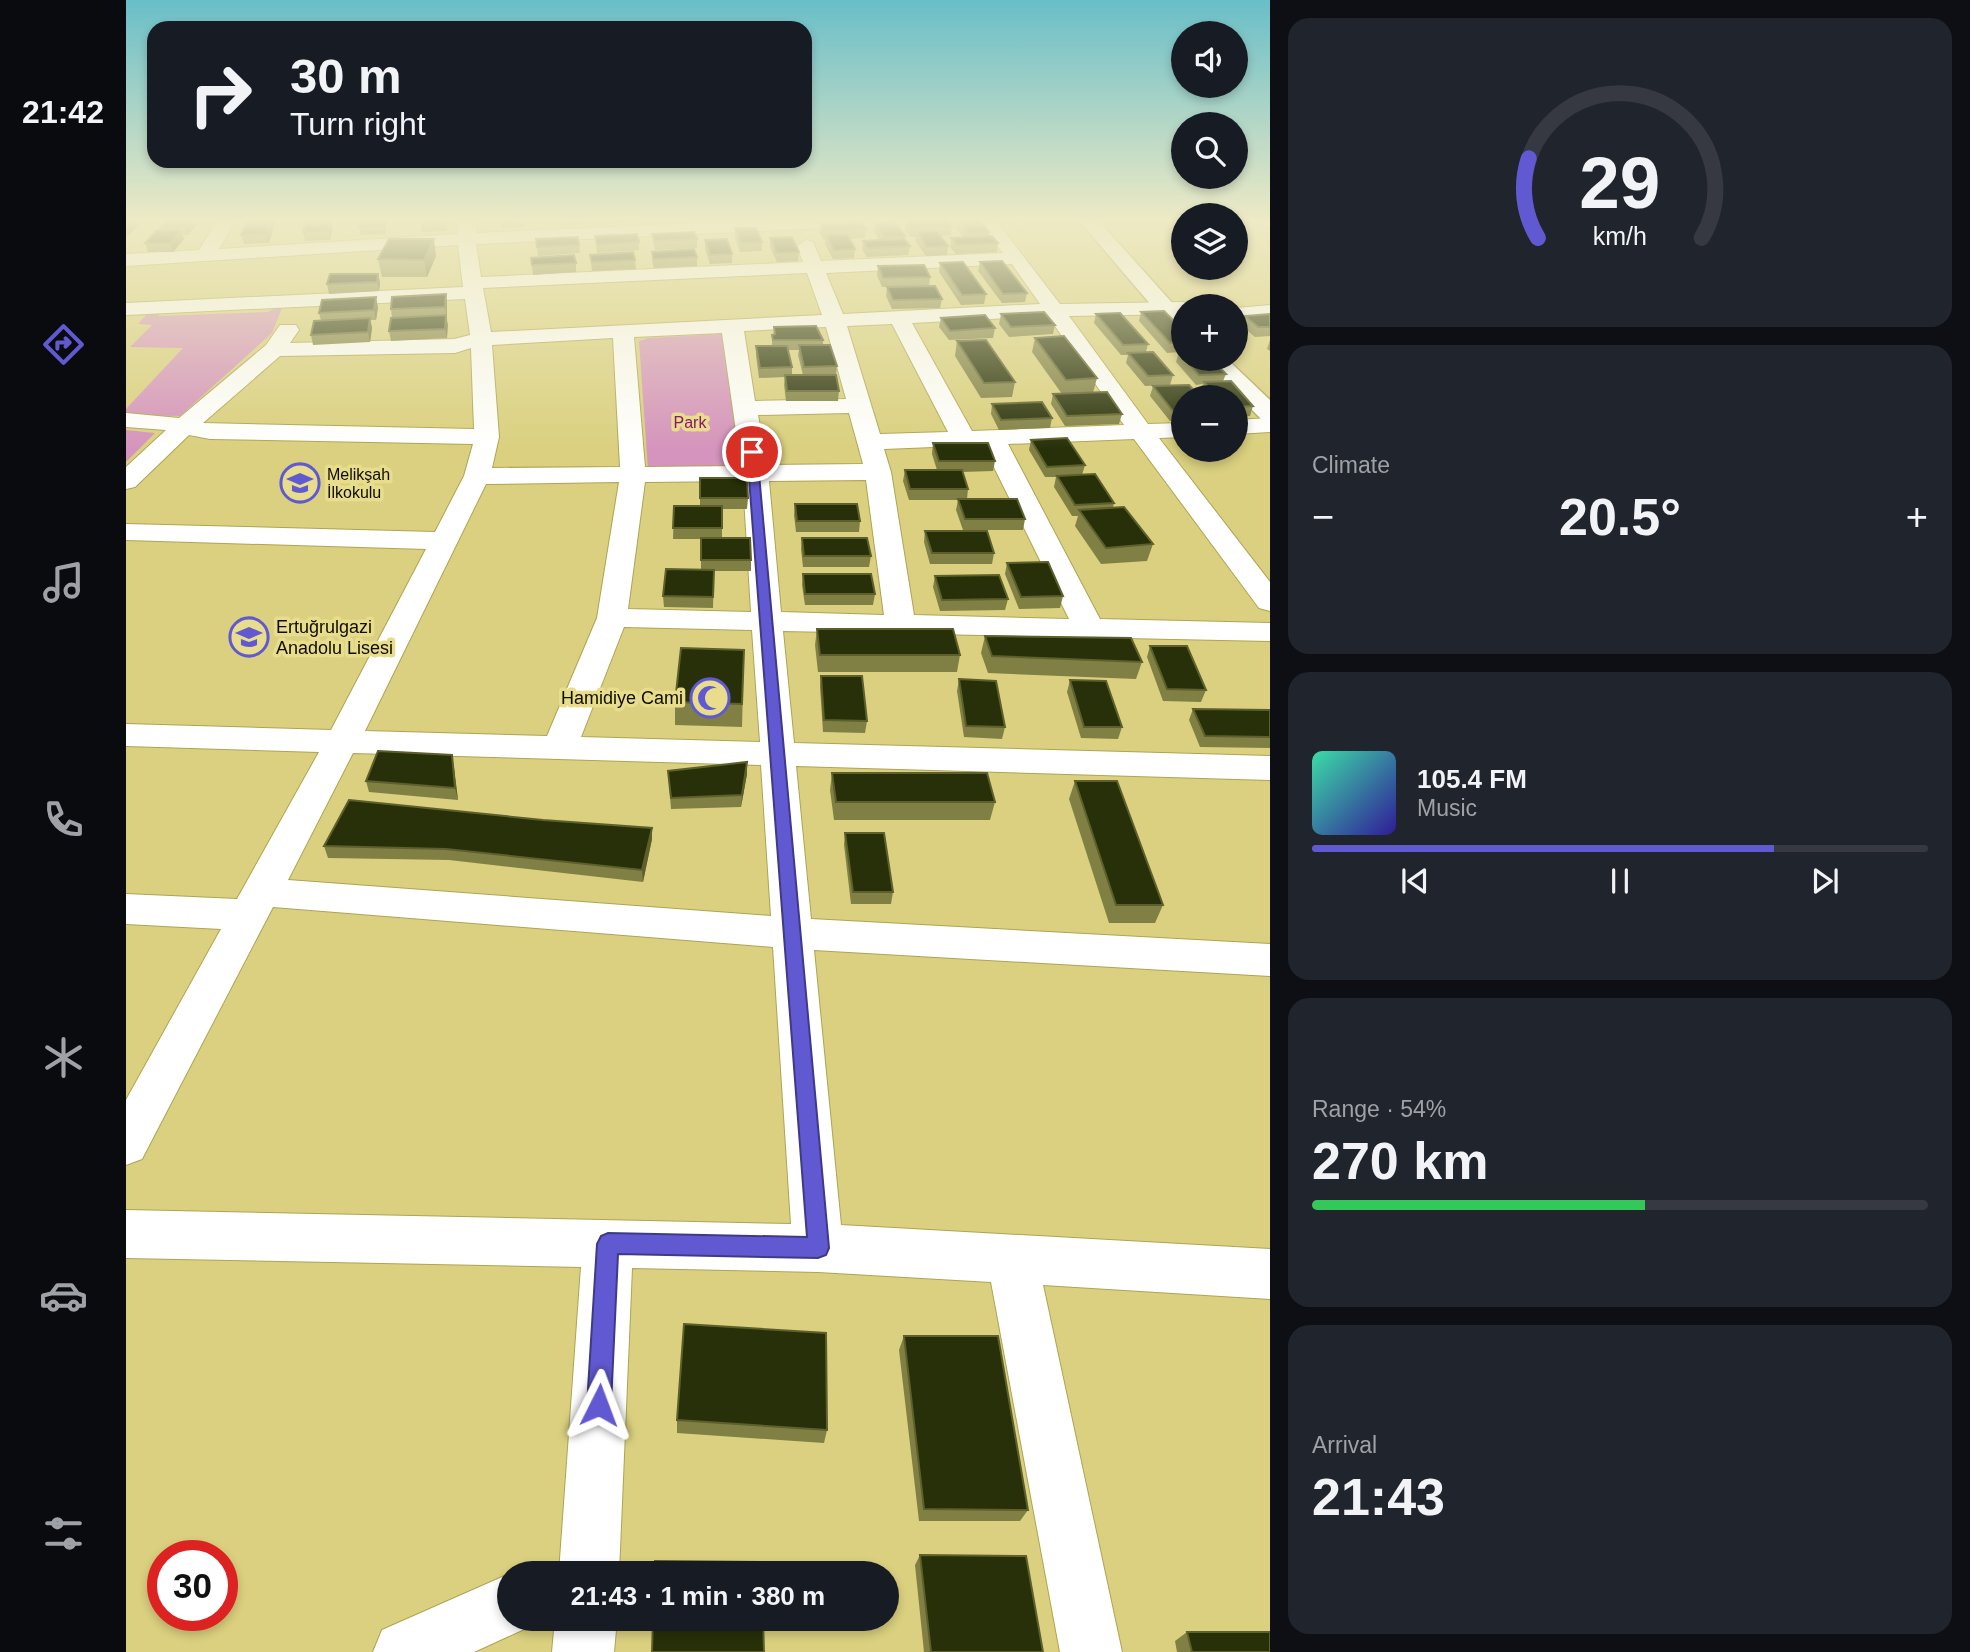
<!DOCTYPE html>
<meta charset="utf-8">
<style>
:root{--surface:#171b24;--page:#20242c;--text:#f1f3f6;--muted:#9ea1a6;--line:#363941;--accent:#6159d1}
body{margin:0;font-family:Arial,sans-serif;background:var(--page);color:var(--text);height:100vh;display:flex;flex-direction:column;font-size:26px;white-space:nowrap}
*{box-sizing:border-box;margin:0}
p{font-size:23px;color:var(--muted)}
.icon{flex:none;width:38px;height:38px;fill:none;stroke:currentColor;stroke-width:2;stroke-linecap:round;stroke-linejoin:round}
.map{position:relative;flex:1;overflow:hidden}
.sheet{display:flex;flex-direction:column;gap:18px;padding:18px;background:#0d0f14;width:700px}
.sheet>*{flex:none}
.guide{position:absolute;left:21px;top:21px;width:665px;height:147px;border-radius:21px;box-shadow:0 4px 10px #0003;background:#171b24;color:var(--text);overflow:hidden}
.tools{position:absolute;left:1045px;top:21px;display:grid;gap:14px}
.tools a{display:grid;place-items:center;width:77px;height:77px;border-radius:50%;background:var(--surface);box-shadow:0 4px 10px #0003;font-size:35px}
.speed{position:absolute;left:21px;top:1540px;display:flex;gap:14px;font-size:35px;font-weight:700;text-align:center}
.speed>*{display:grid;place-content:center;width:91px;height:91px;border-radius:50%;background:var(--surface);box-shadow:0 4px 10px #0003;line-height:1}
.speed .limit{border:10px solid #d22;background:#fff;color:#111}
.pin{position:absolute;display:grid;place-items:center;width:60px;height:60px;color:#fff;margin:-30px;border:4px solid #fff;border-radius:50%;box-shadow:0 2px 7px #0007}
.me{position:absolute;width:77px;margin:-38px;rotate:3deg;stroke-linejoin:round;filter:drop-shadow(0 0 5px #0008)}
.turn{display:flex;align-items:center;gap:24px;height:147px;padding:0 28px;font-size:32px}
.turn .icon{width:91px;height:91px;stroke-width:2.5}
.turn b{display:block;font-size:49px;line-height:60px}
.big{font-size:52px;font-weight:600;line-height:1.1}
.sheet .card{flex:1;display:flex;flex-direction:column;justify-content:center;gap:10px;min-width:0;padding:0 24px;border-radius:21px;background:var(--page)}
.sheet .dial{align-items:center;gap:0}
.dial svg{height:182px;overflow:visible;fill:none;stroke:var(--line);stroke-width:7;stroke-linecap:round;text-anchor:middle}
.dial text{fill:var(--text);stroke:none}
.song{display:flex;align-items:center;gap:21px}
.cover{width:84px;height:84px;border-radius:10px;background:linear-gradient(135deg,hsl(160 70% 55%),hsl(250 70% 35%))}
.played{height:7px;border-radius:4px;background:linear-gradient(90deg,var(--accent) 75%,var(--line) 75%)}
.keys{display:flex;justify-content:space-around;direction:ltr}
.heat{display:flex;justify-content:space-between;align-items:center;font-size:38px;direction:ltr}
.charge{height:10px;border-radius:5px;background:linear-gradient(90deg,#34c759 54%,var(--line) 0)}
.trip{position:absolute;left:371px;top:1561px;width:402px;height:70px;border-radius:35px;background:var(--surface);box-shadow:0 4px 10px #0003;font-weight:600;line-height:70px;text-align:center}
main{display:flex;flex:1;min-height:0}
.tab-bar{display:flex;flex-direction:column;width:126px;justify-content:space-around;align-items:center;background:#090b0e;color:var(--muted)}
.tab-bar .icon{width:49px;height:49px}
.tab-bar .selected{color:var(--accent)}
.tab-bar b{font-size:32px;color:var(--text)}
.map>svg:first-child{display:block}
.green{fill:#d594bd}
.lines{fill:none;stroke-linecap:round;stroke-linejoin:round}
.minor-casing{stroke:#aea453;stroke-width:2}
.major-casing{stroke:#aea453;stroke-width:3}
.minor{fill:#fff;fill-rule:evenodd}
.major{fill:#fff;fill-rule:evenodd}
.wall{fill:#808044;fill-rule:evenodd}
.shaded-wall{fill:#5d602c}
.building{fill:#273008;stroke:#5d602c;stroke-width:2}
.route{fill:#6159d1;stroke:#3f3a88;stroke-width:2}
.labels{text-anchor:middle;stroke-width:7;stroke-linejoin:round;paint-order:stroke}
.far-park-label{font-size:16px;fill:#89166b;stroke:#e7dd8c}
.far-poi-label{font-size:16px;fill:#0f0c00;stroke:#e7dd8c;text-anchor:start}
.poi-label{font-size:18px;fill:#0f0c00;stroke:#e7dd8c;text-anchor:start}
</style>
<main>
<nav class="tab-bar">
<b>21:42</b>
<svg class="icon selected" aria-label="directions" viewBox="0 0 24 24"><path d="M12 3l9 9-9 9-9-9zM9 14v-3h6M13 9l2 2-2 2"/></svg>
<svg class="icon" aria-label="music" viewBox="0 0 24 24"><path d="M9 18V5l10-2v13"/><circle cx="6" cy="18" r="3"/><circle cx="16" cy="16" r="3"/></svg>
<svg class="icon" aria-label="phone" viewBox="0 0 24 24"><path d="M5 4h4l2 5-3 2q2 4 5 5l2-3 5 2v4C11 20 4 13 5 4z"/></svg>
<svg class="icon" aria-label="climate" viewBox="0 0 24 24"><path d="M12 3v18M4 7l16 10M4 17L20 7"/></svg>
<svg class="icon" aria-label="car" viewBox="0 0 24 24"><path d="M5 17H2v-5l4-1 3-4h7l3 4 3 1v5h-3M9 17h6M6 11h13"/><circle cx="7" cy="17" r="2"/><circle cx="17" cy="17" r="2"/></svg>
<svg class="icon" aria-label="filters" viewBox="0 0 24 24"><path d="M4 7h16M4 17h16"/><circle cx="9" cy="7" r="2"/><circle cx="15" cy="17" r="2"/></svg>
</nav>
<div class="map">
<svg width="1144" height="1652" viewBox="0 0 1144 1652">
<rect width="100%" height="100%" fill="#dad07f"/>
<path class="green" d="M150,308H156L146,333L54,416L0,415V409L57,348L4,347L26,325L12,324L22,313L32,312L33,316L142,312Z
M597,334L618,467L522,470L513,341L522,338Z
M0,430L29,433L0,462Z"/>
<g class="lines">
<g class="minor-casing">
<path id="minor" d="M93,218H111L93,249L331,234L333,218H351L350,233L685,218H816L807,223L350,244L355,277L677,262L671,246L680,240L687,242L695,261L877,253L849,218H868L934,304L1057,302L1066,306H1057V314L943,316L1022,424L1057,423V437L1033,438L1144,582V611L1133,608L1008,439L882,444L974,619L1144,623V641L657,631L668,743L1144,756V780L670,766L685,919L1144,944V976L688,950L715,1225L1144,1249V1299L917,1285L996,1652H934L865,1282L692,1272L506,1268L493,1573H433L455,1267L0,1258V1210L665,1224L647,947L147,907L16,1159L0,1165V1100L95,929L0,924V894L111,899L193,752L0,746V724L205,730L300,549L0,540V524L309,532L338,476L347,444L84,439L63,435L9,487L0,489V467L40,430L0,427V413L53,418L140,345L154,325H170L173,330L164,343L328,339L344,335L339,299L0,315V303L337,287L332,245L0,266V254L73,250ZM886,264L914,304L717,314L700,273ZM681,273L696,315L365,332L357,288ZM922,316L998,425L846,431L786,323ZM766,324L822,432L754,434L721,326ZM700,327L720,399L629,401L618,331ZM596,333L615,466L519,467L508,337ZM487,338L494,467L366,468L373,437L366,345ZM345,348L348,429L77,423L154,356L329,353ZM723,413L737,464L641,465L632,415ZM857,445L943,619L788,615L765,472L758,449ZM740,480L758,615L655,612L643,481ZM617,481L625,612L502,609L519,482ZM493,482L471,618L421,736L239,731L360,484ZM498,627L626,630L634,742L455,737ZM227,753L635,765L645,916L162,880Z
M1130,218H1144V227L1138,226Z
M1144,305V317L1110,320V308Z
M1144,418V432L1110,434V420Z
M383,1574V1619H407L405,1626L348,1652H247L256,1630Z
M429,1619H491L488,1652H426Z"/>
</g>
<g class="major-casing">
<path id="major" d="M951,218H970L1057,315V335L1049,333Z
M1076,359H1101L1144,400V422L1135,419Z"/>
</g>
<use href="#minor" class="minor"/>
<use href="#major" class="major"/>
</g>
<path class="wall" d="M0,218H19L17,221H14V223L2,236H0Z
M43,218H80L78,220H71L72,223L62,235H57L58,239L47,252H22L19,243L36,230L35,227Z
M122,218H151L148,227H146L147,230L143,243L118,244L115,235L123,222Z
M181,218H208L204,240L179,241L177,232Z
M235,218H260L261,222L259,234L235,235L233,227Z
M295,218H321L320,231L296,232Z
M375,218H399V227L376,228Z
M435,218H460V224L436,225Z
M489,218H513V222L490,223Z
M550,218H574V219L551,220Z
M832,219L863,232V236L872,243L871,252L830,254L824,247L825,238H838L830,228Z
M780,222L826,226L825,235L815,236L822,246L821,255L800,256L789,241L790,237H785L779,230Z
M749,223L779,236L778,239L784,246L782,255L741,257L736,250L737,241L753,240L748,231Z
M695,224L740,229L739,238L723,239L729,249L728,258L707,259L699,244V240H698L694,233Z
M609,228L636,242V251L614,252L609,237Z
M526,234L571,239V248L529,250L527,242Z
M469,236L513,242V250L471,253Z
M644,238L673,252L672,261L651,262L644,247Z
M410,239L453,245L454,253L412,256Z
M579,240L606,254V263L584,264L579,249Z
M526,252L571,257V266L528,268L526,261Z
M464,255L509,260L510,269L466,271Z
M310,256L301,277H256L252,259Z
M405,258L450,263V272L407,275Z
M854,262L901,293L899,302L876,303L852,271Z
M814,263L860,294L858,304L835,305L813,272Z
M752,266L804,277L803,286L816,299L814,308L766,309L760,296L761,287L785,286L756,287L751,275Z
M252,274L254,283L253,291L203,294L201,284Z
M321,303V338L265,341L263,331L266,318L265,309Z
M252,307L250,320H244L246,328L244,342L187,345L185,335L195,321L193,313Z
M1015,312L1057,330V359H1086L1100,374L1097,381L1127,406L1124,416L1110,417V397H1079L1074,392L1077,384L1070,385L1050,362L1053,352L1041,353L1013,321Z
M875,314L929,325L927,334L883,337L873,324Z
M970,314L1022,344L1020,352L1047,375L1044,385L1019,386L1000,363L1002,355H995L968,323Z
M1144,314V336L1129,337L1116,326L1119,316Z
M815,318L869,328L867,338L823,340L813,327Z
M648,327L697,340V345L711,366L710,376L713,391L712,401H660L658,385L659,377L633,378L630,356V346H646V335L648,334ZM662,350H673L672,355L677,375H666V367Z
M909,338L971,378L967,393L996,414L993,424L939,426L925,404L927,394H936L906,352Z
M1144,340V351L1141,349Z
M831,341L889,382L886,397L855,398L829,356Z
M1027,386L1057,397V421H1044L1024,396Z
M866,404L926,418L924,428L873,430L865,414Z
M905,440L959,465L956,475L988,503L987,507L1027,544L1021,561L975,564L949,526L952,516H946L928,487L930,477H919L903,450Z
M807,443L869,461L867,471L836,472L842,489L841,499L899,519L897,530H837L830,510L832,500H783L777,481L779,470H811L806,454Z
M574,478L622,498L621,509H596V538L625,560V571H588L587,608L538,607L537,596L575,570V539H547L548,506H574Z
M669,504L734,521L733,532H670L668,515Z
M799,531L868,553L866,564H804L798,542Z
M676,538L745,556L743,567H677L675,549Z
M881,563L937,596L934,608L893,609L879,574Z
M677,574L749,594L747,605H679L676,585Z
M809,576L882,599L879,610L814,611L807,587Z
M691,629L834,655L831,672H692L689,645Z
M859,636L1016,662L1010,679L862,673L855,653Z
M1024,646L1080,690L1075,702L1037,701L1021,657Z
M618,650L616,727L549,725V702Z
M695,676L741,721L739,733L697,732L694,687Z
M833,679L879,727L876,739L838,737L831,691Z
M944,680L996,727L992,739L955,738L941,692Z
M1067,709L1144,710V748L1074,747L1063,720Z
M326,755L332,800L243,792L240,781Z
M542,771L621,774L615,807L545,809Z
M706,773L869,802L864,820H708L704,790Z
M949,781L1037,905L1029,923H983L943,799Z
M719,833L767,892L765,904H725L718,845Z
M526,839L517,882L323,860L202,858L198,846Z
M778,1336L902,1510L894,1521H793L773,1350Z
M551,1420L701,1430L698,1443L551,1433Z
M794,1555L917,1652H798L789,1565Z
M1061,1632L1144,1652H1051L1049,1641Z"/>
<path class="shaded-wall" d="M8,218H13L14,223L2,236L0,227Z
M66,218H71L72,223L62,235L59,227Z
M146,218H151L148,227Z
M205,218L207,227L204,240L202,231Z
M259,218H260L261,222L259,234L258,226Z
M145,221L147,230L143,243L140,234Z
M55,230L58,239L47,252L44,243Z
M308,239L310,256L301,277L298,260Z
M252,274L254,283L253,291L251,282Z
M320,294L321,303V316L319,307Z
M250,297L252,307L250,320L248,310Z
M320,315L322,325L321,338L319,329Z
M244,318L246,328L244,342L242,332Z
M326,755L328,767L332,800L329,788Z
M621,762V774L615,807L616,795Z
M526,828V839L517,882L516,870Z"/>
<path class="building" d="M0,218H8L0,227Z
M43,218H66L59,227H35Z
M205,218L202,231L177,232L181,219Z
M235,218H259L258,226L233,227Z
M295,218H319V223L295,224Z
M852,218L863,232L843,233L832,219Z
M820,220L826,226L786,228L780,222Z
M145,221L140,234L115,235L121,222Z
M735,222L740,229L699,231L695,224Z
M769,222L779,236L758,237L749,223Z
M609,228H630L636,242L615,243Z
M31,230H55L44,243H19Z
M811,231L822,246L801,247L791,232Z
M568,232L571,239L529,241L526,234Z
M511,234L513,242L471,244L469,236Z
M721,234L729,249L708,250L700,235Z
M866,236L872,243L831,245L825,238Z
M452,237L453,245L411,247L410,239Z
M666,237L673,252L651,253L644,238Z
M263,239H308L298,260L252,259Z
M601,239L606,254L584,255L579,240Z
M778,239L784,246L742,248L737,241Z
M568,249L571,257L528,259L526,252Z
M507,252L509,260L466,262L464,255Z
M448,255L450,263L406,265L405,258Z
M876,261L901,293L877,294L854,262Z
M837,262L860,294L836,295L814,263Z
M798,265L804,277L757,278L752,266Z
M204,274H252L251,282L201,284Z
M809,286L816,299L767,300L761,287Z
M320,294L319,307L265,309L266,297Z
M250,297L248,310L193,313L196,300Z
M1038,311L1057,330V343H1044L1015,312Z
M918,312L929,325L885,327L875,314Z
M994,313L1022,344L997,345L970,314Z
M1144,314V327H1132L1119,316Z
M320,315L319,329L263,331L265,318Z
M859,315L869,328L824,331L815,318Z
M244,318L242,332L185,335L188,321Z
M690,326L697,340H647L646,335L649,334L648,327Z
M938,336L971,378L940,380L909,338Z
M860,340L889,382L858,383L831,341Z
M673,345H704L711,366L678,367Z
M630,346H661L666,367L634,368Z
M1027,352L1047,375L1022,376L1002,353Z
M1059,359H1086L1100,374L1073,375Z
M659,375H710L713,391H661Z
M1105,381L1127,406L1110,407V397H1091L1078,382Z
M1063,385L1074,397H1057V410L1047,411L1027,386Z
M981,392L996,414L941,416L927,394Z
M916,402L926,418L875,420L866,404Z
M941,438L959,465L921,467L905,440Z
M807,443H862L869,461H813Z
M779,470H836L842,489H784Z
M969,474L988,503L949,505L931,476Z
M574,478H621L622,498H574Z
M832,499H891L899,519H839Z
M669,504H731L734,521H671Z
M548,506H596V528H547Z
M998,507L1027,544L980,548L953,510Z
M799,531H861L868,553H806Z
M575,538H624L625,560H575Z
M676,538H741L745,556H678Z
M922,562L937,596L895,597L881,563Z
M540,569L588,570L587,597L537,596Z
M677,574H745L749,594H679Z
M873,575L882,599L816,600L809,576Z
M691,629H827L834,655H694Z
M859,636L1005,638L1016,662L866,656Z
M1024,646H1061L1080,690L1041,689Z
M555,648L618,650L616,704L549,702Z
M695,676H736L741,721L698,720Z
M833,679L870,681L879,727L840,726Z
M944,680L980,681L996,727H958Z
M1067,709L1144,710V737L1079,736Z
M252,751L326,755L329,788L240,781Z
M621,762L616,795L545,798L542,771Z
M706,773H861L869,802H710Z
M949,781H991L1037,905H990Z
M223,800L417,820L526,828L516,870L320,849L198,846Z
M719,833H758L767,892H727Z
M558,1324L700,1333L701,1430L551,1420Z
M778,1336H872L902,1510L798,1509Z
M794,1555L900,1556L917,1652H805Z
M529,1561L636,1562V1573H529Z
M527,1619H637L638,1652H526Z
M1061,1632H1144V1652H1066Z"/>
<linearGradient id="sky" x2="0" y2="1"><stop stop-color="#69bec8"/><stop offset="0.49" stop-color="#eeeac5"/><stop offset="1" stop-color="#eeeac5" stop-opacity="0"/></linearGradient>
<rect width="1144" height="449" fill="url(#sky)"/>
<path class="route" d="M626,448L631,452L703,1248L700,1255L692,1258L492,1254L485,1405L481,1413L473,1417L465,1413L461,1405L471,1244L475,1236L482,1233L681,1237L621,452Z"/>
<defs>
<g id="school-ring" transform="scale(2.0125)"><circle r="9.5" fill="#e7dd8c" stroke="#6159d1" stroke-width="1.5"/><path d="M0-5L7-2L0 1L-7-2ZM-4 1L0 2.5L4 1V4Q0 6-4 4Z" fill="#6159d1"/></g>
<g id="mosque-ring" transform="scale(2.0125)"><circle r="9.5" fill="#e7dd8c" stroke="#6159d1" stroke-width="1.5"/><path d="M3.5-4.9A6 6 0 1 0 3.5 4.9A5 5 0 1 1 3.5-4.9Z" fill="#6159d1"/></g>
</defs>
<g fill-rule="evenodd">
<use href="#school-ring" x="174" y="483"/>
<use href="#school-ring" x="123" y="637"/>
<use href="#mosque-ring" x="584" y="698"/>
</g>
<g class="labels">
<g class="far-park-label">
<text x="564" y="428">Park</text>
</g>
<g class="far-poi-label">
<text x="201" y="480">Melikşah<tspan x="201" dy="18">İlkokulu</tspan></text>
</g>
<g class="poi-label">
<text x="150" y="633">Ertuğrulgazi<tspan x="150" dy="21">Anadolu Lisesi</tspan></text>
<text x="557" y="704" text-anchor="end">Hamidiye Cami</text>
</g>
</g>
</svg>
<div class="tools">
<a><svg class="icon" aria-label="sound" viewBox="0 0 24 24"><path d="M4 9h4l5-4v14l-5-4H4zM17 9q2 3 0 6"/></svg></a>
<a><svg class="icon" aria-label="search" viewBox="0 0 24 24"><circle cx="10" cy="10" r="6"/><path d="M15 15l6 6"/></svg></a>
<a><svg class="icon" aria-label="layers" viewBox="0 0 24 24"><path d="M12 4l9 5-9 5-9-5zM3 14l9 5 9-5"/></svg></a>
<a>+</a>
<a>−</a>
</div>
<div class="speed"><div class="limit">30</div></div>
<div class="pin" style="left:626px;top:452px;background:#d93025"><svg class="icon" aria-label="arrive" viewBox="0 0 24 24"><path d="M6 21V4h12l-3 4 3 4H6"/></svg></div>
<svg class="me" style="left:473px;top:1405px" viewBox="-20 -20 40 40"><path d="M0-17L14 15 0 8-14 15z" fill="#6159d1" stroke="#fff" stroke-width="4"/></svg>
<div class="trip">21:43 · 1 min · 380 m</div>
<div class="guide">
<div class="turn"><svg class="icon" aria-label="right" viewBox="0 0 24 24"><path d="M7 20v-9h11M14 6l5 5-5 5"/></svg><div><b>30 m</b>Turn right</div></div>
</div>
</div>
<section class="sheet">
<div class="card dial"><svg viewBox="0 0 100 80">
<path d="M14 69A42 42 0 1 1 86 69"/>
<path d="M14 69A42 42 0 0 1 10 34" stroke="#6159d1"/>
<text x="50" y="56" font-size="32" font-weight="700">29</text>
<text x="50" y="72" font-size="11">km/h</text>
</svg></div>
<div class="card"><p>Climate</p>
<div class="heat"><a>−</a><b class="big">20.5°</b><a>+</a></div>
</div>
<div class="card">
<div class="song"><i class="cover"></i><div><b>105.4 FM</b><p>Music</p></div></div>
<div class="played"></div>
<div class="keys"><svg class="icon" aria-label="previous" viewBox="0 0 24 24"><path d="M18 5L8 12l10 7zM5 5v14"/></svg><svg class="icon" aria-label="pause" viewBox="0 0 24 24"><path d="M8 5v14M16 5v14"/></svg><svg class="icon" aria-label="next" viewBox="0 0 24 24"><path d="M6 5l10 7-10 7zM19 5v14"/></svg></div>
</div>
<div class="card"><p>Range · 54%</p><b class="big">270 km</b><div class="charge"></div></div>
<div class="card"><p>Arrival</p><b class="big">21:43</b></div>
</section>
</main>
